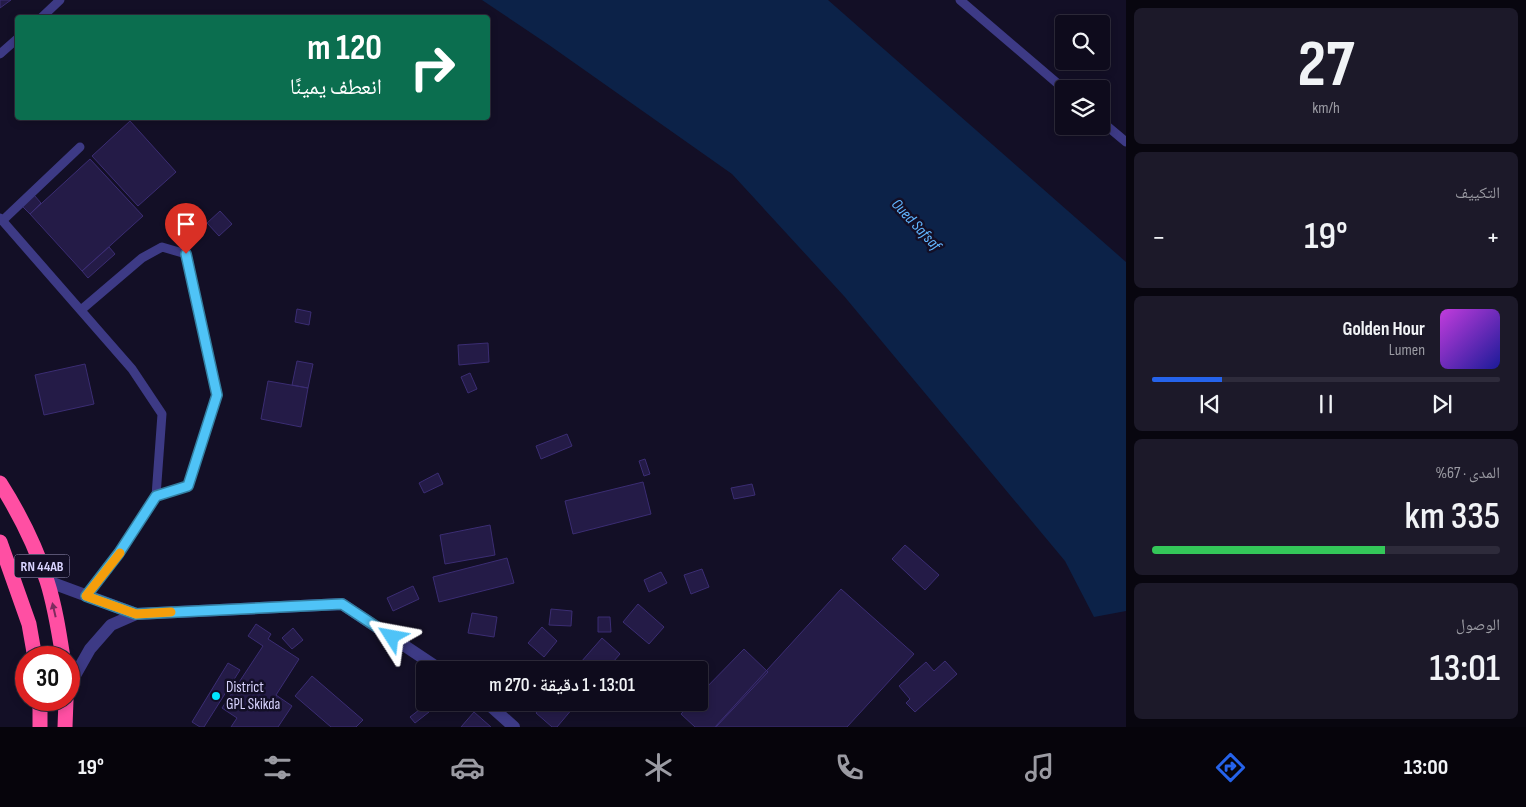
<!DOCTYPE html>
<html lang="ar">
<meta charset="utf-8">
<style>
:root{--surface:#0e0b1c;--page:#1c1929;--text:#f1f3f6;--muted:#9b9ba3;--line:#2e2b3b;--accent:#2563eb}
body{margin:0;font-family:"Sofia Sans Condensed","Noto Naskh Arabic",sans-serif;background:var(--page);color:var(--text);direction:rtl;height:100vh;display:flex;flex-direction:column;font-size:19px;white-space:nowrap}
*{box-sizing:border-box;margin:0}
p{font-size:16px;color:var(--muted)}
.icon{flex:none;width:28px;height:28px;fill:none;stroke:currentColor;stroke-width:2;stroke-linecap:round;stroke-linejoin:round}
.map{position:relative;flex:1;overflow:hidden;direction:ltr}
.drawer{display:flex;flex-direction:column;gap:8px;padding:8px;background:#08060f;width:400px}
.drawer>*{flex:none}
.guide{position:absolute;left:15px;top:15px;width:475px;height:105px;border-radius:5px;box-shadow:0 2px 8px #0003,0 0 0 1px var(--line);direction:rtl;background:#0b6e4f;color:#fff;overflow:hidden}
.tools{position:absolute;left:1055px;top:15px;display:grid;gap:10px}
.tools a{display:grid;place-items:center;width:55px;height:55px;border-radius:5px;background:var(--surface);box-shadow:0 2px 8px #0003,0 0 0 1px var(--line);font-size:25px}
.speed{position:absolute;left:15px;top:646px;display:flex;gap:10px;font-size:25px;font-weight:700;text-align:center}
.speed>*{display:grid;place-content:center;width:65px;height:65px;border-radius:50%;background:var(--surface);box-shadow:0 2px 8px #0003,0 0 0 1px var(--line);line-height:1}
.speed .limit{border:8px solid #d22;background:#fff;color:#111}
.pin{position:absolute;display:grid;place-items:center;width:42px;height:42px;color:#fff;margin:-51px -21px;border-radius:50% 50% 50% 0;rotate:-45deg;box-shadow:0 0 5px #0007}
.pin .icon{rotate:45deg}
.me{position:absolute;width:55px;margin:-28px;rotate:304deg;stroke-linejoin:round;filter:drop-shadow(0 0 4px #0008)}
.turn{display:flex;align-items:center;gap:18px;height:105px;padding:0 25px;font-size:22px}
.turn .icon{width:65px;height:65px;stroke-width:2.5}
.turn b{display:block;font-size:35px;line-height:42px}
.big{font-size:38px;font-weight:600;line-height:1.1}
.drawer .widget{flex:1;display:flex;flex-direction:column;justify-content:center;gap:8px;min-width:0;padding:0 18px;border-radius:8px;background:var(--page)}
.drawer .dial{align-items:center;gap:0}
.dial b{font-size:65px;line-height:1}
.song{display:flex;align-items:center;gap:15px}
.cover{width:60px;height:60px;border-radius:8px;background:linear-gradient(135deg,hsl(290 70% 55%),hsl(240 70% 35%))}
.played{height:5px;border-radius:2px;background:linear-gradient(90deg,var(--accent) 20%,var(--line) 20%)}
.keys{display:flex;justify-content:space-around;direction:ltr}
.heat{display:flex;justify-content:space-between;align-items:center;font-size:28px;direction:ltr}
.charge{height:8px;border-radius:4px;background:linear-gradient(90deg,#34c759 67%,var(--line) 0)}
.trip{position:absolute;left:416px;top:661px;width:292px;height:50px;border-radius:5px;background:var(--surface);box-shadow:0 2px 8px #0003,0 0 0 1px var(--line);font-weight:600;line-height:50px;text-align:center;direction:rtl}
.menu{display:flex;height:80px;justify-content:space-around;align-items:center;background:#06040b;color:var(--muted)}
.menu .icon{width:35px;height:35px}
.menu .on{color:var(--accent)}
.menu b{font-size:22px;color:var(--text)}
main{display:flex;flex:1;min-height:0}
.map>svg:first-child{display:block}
.water{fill:#0c2248}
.building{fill:#241b47;stroke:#3b2d73}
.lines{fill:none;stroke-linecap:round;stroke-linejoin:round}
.lane{stroke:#3d3a85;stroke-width:9}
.street{stroke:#3d3a85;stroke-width:12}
.highway{stroke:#ff4fa3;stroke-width:15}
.oneway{fill:#7d2c5e}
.route-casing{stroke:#337fa1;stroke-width:12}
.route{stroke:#4fc3f7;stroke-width:9}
.slow{stroke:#f59e0b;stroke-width:9}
.poi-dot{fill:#00e5ff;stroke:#130f26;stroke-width:2}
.labels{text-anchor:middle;stroke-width:5;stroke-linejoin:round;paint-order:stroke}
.shield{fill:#130f26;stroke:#9e99be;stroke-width:1}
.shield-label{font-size:14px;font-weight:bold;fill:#d9d4ff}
.poi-label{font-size:15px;fill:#d9d4ff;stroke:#130f26;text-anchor:start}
.water-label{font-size:16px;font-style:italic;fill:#62b6ff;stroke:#130f26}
</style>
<main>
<section class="drawer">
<div class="widget dial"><b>27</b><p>km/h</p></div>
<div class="widget"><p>التكييف</p>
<div class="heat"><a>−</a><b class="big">19°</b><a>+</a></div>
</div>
<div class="widget">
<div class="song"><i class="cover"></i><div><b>Golden Hour</b><p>Lumen</p></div></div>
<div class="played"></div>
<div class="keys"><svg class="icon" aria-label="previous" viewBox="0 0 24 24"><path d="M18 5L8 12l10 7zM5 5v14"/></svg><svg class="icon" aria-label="pause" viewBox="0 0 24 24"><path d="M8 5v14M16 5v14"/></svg><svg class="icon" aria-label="next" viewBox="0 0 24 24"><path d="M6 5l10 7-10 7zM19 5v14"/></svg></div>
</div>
<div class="widget"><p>المدى · 67%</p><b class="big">335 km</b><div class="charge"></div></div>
<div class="widget"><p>الوصول</p><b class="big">13:01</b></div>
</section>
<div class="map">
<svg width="1126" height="727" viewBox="0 0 1126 727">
<rect width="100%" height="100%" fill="#130f26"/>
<path class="water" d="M482,0H828L1126,262V611L1094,617L1065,561L844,296L732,174L549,45Z"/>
<path class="building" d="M0,0H11L0,8Z
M130,121L176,172L138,206L92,156Z
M90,159L143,216L82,271L30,214Z
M34,195L41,203L30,214L22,206Z
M220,211L232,224L219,236L207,223Z
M109,247L115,254L88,278L82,271Z
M297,309L311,312L309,325L295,322Z
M488,343L489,362L459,365L458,345Z
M297,361L313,364L308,388L292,385Z
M85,364L94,404L44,415L35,375Z
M470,373L477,389L468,393L461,377Z
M268,381L308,388L301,427L261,419Z
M567,434L572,446L541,459L536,446Z
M645,459L650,474L644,476L639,461Z
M438,473L443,484L424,493L419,483Z
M643,482L651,514L573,534L565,501Z
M752,484L755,495L734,499L731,488Z
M490,525L495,555L445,564L440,535Z
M905,545L939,575L925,590L892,559Z
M507,558L514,583L439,602L433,577Z
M702,569L709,587L691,594L684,575Z
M661,572L667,583L649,592L644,580Z
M413,586L419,599L393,611L387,598Z
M841,589L914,654L847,727H715Z
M638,604L664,627L649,644L623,622Z
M551,609L572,611L571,626L549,625Z
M472,613L497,617L494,637L468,633Z
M598,617H610L611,632H598Z
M256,624L271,634L268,639L299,659L276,695L292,706L278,727H231L237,718L222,708L263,646L248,636Z
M542,627L557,641L544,657L528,643Z
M293,628L303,640L292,649L282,638Z
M602,638L620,654L606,670H574Z
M744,649L768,672L716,727H695L681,714L692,702H700V694Z
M945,661L957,674L915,712L906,703L910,699L899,686L926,662L934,671Z
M228,663L240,670L204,727H200L192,722Z
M312,676L363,720L356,727H331L295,696Z
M545,702H578L557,727H552L536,713Z
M424,706L429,712L415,723L410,717Z
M474,712L491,727H461Z"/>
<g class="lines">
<path class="lane" d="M960,0L1064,89
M41,18L60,0
M0,54L18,38
M1101,121L1126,142
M0,218L132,369L162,414L156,496L119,553L86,596
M2,221L80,147
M81,310L142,258L162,247L186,254L217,395L188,487L156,496"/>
<path class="street" d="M47,581L136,614
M69,686L90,649L111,625L136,614L342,604L441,670
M486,702L514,727"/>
<path class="highway" d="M0,483C19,513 36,547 47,581C55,606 59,632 63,658
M0,542L29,624L35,658
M40,727V700
M65,727L66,700"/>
</g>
<defs><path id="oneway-solid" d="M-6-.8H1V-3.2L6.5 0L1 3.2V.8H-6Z" transform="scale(1.25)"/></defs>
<use class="oneway" href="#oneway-solid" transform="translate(54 610) rotate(-103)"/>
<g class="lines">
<g class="route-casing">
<path id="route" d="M186,254L217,395L188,486L156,496L119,553L86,596L136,614L342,604L392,637"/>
</g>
<use href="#route" class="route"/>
<path class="slow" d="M120,553L86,596L136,614L171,612"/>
</g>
<circle class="poi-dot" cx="216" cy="696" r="5"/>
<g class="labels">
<rect class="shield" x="14.5" y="554.5" width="55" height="23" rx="4"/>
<g class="shield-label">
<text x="42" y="571">RN 44AB</text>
</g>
<g class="poi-label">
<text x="226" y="692">District<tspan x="226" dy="17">GPL Skikda</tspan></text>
</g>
<g class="water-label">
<text transform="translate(917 224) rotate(47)" y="6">Oued Safsaf</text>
</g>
</g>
</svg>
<div class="tools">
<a><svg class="icon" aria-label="search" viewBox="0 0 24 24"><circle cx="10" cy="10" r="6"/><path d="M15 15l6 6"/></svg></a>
<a><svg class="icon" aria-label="layers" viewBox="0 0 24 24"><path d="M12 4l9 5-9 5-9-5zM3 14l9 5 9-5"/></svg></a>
</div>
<div class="speed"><div class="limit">30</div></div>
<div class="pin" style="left:186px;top:254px;background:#d93025"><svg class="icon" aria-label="arrive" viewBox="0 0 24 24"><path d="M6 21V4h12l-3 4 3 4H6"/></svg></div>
<svg class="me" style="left:392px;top:637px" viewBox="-20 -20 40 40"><path d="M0-17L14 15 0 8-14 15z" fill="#4fc3f7" stroke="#fff" stroke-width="4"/></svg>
<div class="trip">13:01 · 1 دقيقة · 270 m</div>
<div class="guide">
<div class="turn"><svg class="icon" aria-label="right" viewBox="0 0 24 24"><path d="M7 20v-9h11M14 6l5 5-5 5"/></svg><div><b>120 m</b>انعطف يمينًا</div></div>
</div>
</div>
</main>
<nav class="menu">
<b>13:00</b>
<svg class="icon on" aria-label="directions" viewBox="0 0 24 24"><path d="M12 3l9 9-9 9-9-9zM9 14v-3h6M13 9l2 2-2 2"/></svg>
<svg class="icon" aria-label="music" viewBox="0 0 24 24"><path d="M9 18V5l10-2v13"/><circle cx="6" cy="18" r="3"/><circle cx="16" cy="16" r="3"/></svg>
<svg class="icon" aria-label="phone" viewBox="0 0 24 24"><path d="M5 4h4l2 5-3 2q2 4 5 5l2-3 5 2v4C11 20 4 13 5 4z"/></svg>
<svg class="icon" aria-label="climate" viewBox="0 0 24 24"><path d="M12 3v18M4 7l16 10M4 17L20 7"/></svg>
<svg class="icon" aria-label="car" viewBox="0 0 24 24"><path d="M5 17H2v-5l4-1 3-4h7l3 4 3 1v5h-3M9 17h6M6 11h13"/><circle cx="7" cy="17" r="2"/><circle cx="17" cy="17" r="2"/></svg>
<svg class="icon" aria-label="filters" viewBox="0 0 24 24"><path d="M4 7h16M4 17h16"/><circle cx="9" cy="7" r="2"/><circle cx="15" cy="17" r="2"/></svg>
<b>19°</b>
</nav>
